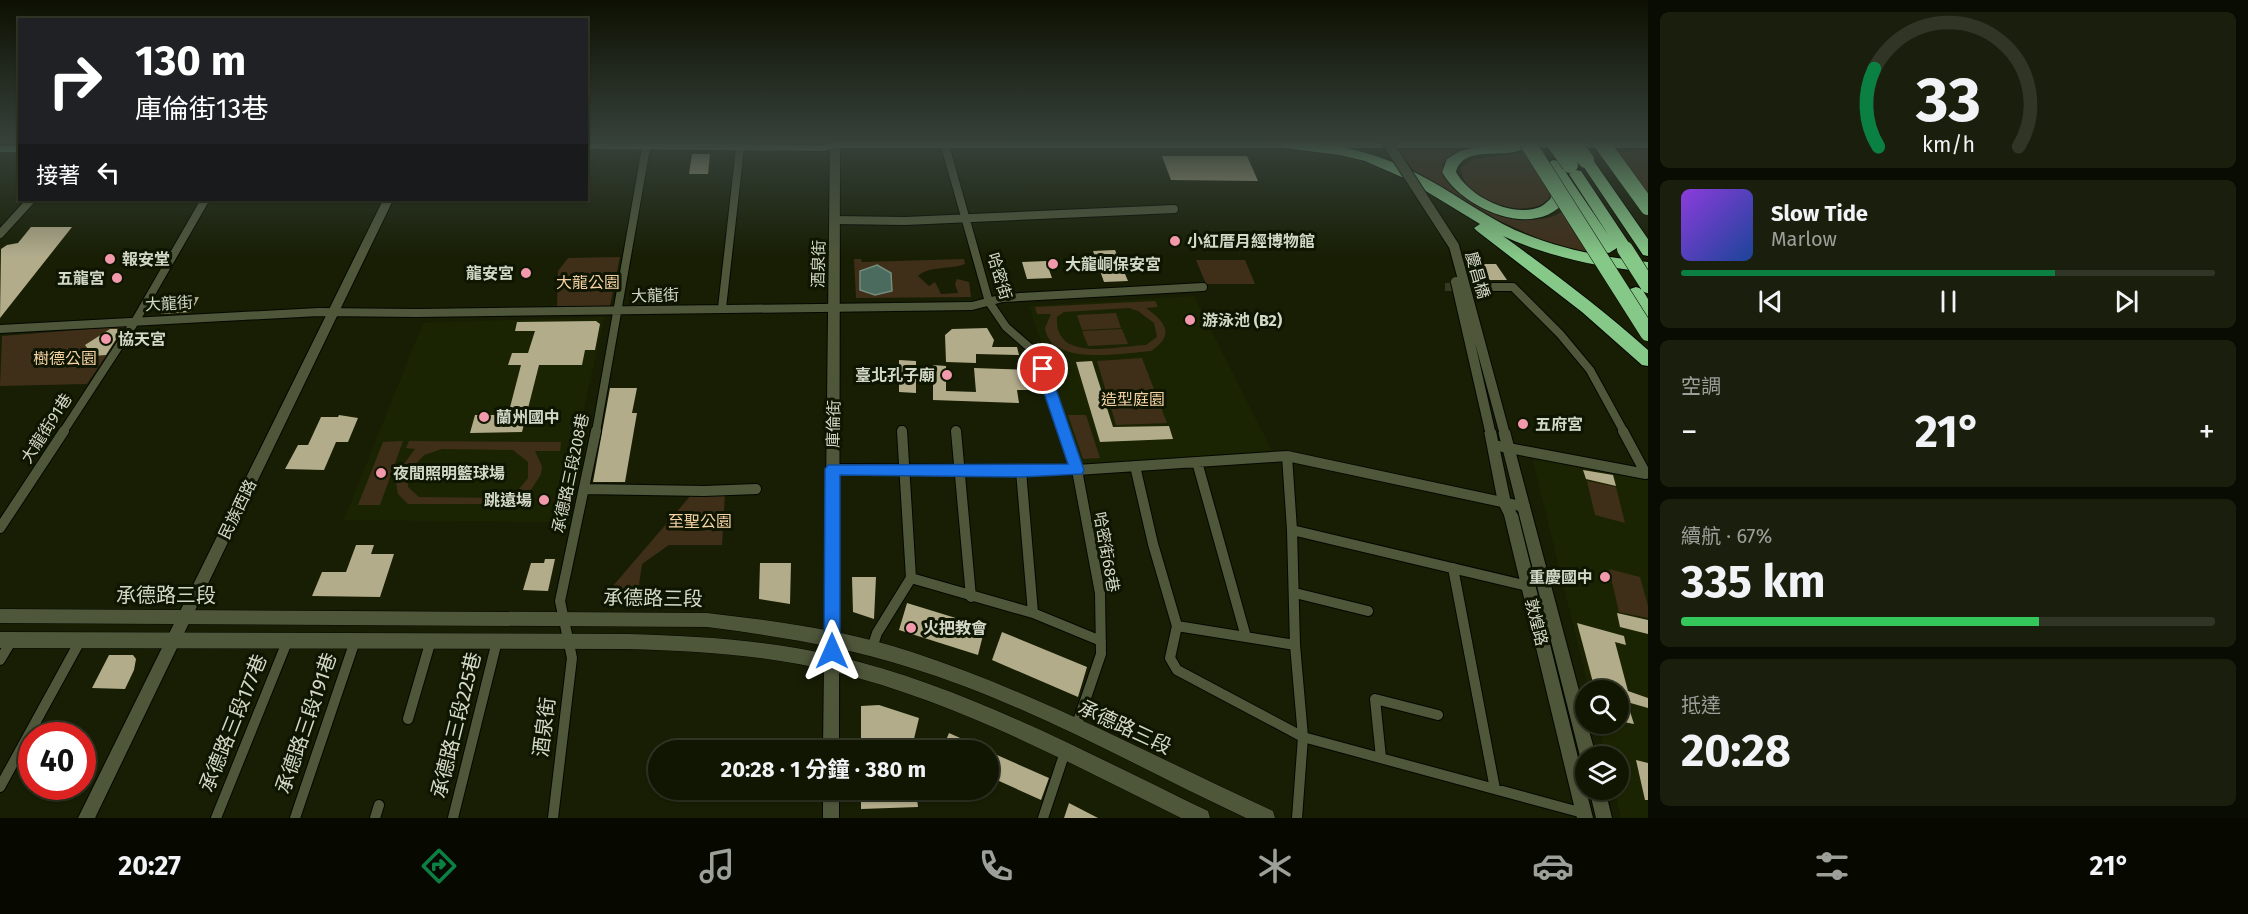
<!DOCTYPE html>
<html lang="zh-TW">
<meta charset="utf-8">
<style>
:root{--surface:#111603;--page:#1a1f0d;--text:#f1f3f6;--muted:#9c9f9a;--line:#303525;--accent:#0b8043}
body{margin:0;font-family:"Fira Sans","Noto Sans TC",sans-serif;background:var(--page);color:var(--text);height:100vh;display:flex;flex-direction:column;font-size:22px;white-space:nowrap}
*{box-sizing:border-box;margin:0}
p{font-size:20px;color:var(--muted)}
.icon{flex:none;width:33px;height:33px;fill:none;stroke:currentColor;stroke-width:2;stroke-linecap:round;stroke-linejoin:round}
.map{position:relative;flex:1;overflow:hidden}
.side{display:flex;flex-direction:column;gap:12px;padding:12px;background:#090c02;width:600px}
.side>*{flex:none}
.hud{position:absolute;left:18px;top:18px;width:570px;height:183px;border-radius:0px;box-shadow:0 2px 4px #0004,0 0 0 2px var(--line);background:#202124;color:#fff;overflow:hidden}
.tools{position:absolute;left:1575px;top:680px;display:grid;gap:12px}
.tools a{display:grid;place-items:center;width:54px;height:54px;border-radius:50%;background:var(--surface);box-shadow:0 2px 4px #0004,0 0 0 2px var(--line);font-size:30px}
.speed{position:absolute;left:18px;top:722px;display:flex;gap:12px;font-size:30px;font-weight:700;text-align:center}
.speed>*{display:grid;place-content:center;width:78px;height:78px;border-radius:50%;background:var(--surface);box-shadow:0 2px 4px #0004,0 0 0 2px var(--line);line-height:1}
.speed .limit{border:9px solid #d22;background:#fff;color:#111}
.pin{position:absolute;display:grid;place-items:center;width:51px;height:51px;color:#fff;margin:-26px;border:3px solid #fff;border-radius:50%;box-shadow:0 2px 6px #0007}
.me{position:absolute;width:66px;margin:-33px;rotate:0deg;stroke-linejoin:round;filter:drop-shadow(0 0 4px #0008)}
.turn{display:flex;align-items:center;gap:21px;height:126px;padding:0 18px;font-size:27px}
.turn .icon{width:78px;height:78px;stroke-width:2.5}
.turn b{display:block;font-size:42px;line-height:51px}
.then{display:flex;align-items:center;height:57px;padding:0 18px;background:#0003;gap:12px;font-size:22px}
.big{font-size:45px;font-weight:700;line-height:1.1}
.side .card{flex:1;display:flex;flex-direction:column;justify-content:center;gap:9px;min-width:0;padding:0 21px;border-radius:9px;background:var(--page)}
.side .dial{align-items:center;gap:0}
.dial svg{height:156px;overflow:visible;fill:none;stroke:var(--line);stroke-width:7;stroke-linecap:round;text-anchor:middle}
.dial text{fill:var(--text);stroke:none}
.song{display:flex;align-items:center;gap:18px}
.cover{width:72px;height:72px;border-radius:9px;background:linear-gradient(135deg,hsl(270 70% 55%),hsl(220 70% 35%))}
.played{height:6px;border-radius:3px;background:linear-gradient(90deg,var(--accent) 70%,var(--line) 70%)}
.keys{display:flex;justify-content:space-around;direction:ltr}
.heat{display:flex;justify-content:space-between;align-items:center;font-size:33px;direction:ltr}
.charge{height:9px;border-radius:4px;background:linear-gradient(90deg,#34c759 67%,var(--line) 0)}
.trip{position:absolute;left:648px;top:740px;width:351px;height:60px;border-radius:30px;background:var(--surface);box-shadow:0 2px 4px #0004,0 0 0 2px var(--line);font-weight:700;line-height:60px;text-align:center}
.tabs{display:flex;height:96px;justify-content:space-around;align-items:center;background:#070901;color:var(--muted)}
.tabs .icon{width:42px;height:42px}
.tabs .on{color:var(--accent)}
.tabs b{font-size:27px;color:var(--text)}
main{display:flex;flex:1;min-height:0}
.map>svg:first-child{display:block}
.built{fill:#1b2402}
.green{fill:#3f2f19;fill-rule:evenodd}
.water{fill:#4b6b5e;stroke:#748c7e;stroke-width:1.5}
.building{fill:#b2ac8b}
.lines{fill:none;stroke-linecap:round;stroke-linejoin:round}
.minor-tunnel{stroke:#333a21;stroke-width:8;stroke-dasharray:8 4;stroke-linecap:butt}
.minor-far1-casing{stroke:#040800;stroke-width:10}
.minor-casing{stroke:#040800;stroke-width:12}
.tertiary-casing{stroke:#040800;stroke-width:2}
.secondary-casing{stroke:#040800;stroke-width:1}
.primary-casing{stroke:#040800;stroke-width:1}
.motorway-casing{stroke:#040800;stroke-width:2}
.minor-far1{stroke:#4f573b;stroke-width:8}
.minor{stroke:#4f573b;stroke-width:10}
.tertiary{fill:#4f573b;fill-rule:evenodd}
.secondary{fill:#4f573b;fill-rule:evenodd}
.primary{fill:#709b69;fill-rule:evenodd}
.motorway{fill:#86c888;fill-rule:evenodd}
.tertiary-bridge-casing{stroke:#040800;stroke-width:12;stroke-linecap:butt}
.motorway-bridge-casing{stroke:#040800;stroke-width:17;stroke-linecap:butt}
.tertiary-bridge{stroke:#4f573b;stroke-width:10}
.motorway-bridge{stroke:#86c888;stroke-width:16}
.route{fill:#1a73e8;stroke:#114b97;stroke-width:1.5}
.poi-dot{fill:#f29aac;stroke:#0e1500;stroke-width:2}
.labels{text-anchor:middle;stroke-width:6;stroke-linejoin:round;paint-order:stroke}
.poi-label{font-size:16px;font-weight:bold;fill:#d3d9c8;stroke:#0e1500;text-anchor:start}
.street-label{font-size:16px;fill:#d3d9c8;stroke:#0e1500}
.park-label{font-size:16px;fill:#f5d3a4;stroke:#0e1500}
.near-street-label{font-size:20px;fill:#d3d9c8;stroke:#0e1500}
</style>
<main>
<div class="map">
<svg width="1648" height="818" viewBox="0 0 1648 818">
<rect width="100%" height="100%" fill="#171e04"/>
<path class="built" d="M1194,296L1272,451L1081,464L1029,306Z
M604,317L559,522L344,520L423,323Z
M1531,453L1648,476V818H1621L1614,789H1618V756H1606L1597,723H1618V690H1589Z"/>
<path class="green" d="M1648,149V191L1647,193L1618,152Z
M1398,150L1460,151L1453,154L1442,164C1448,205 1515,227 1551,217C1557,215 1563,211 1568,208L1597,257L1562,249L1493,218L1414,171Z
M1531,152L1553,198C1529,220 1463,205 1461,168L1474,159Z
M620,257L610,306H557L558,271L568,258Z
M854,259H861L862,262L964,259L965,264C950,270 931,265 918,276L929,286L935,282L941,294L958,293L955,284L957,279L969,282L971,297L856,298Z
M1196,260H1245L1255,284H1206Z
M1155,301L1158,307L1146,308C1166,322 1175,335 1151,351C1124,353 1050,367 1045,328L1051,314H1037L1035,307ZM1129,308L1138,311L1154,323L1157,337L1146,345C1116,346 1054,363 1057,317L1064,312Z
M1116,313L1121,328L1082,330L1077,315Z
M126,326L87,384L0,386L2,336Z
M1122,329L1128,344L1088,346L1082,331Z
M1142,358L1167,423L1116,425L1097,361Z
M1068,415H1086L1100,458L1083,459Z
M403,441L380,505H358L383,442Z
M409,441L561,442L560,451H535L542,466L541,474L529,493L512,504H408L398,494L395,476L415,449L406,448ZM442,449L513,450L528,462V478L519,489L502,498L419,497L408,487L407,474L424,455Z
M1587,481L1616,487L1625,523L1595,515Z
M725,493L722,545H669L642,564L637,599L604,600L606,594L692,494Z
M1609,569L1640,577L1648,606V618L1619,612Z"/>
<path class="water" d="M877,265L891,273L892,291L875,295L860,290V271Z"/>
<path class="building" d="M692,154H710L708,174H689Z
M1162,156H1247L1258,181L1171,180Z
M31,227H72L0,318L1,249L7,245L18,243Z
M1115,250L1128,281L1104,282L1093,251Z
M1046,261L1052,278L1027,279L1022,262Z
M1474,264H1496L1507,280H1490Z
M199,297L191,312L161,314L169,298Z
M596,321L600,324L595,350H585L582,365H539L522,432L470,433L475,415H508L521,365H508L512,353H528L535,331H515L517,322Z
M987,328L994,340L992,347H1017L1019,355L976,354V363L946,362L945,335L952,329Z
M110,329H117L120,333L106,355L93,356L85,345Z
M899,360L916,361V393L899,392Z
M1092,361L1113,427L1169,426L1173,439L1100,442L1076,362Z
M933,365L946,366V391L976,392L974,368L1032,370L1035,390H1017L1019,403L933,400Z
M610,388H637L632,413H637L625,482H593Z
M339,415L358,418L348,442H336L324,470L285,469L298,445H308L321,417H338Z
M1583,470L1613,475L1616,486L1586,479Z
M356,545H374L371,554H394L380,597L312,596L322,572H346Z
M545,559H555L548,591L523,590L531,563H544Z
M760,563H791L790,604L759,599Z
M852,577H876L874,619L853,612Z
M907,603L985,627L978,655L899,630Z
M1617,613L1648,620V634L1620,627Z
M1577,623L1624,636L1626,645L1615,642L1628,691L1648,698V708L1627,702L1634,724L1618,721V690H1595Z
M1002,632L1087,667L1078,697L992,660Z
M109,655H133L136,659L134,670L125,689L92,688Z
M879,705L919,718L913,743L897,738L898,750H861V706Z
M949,733L987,750H942Z
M988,751L1049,778L1041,800L988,776Z
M1636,760L1648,763V800H1645Z
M861,789H916L918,807L861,809Z
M1069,803L1098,818H1064Z"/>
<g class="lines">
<path class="minor-tunnel" d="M1445,287H1463"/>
<g class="minor-far1-casing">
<path id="minor-far1" d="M944,142L989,302L1006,327L1037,354L1064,432
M835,220L905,221L1174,209
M0,234L31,200
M1475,287H1513L1560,334L1590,370L1624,432
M722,308L740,148
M0,329L319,312L417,313L972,306L1003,298L1203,287
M902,430V432
M63,432L136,320L205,200
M596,432L647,142"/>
</g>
<g class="minor-casing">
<path id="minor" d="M956,431L971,597
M1063,431L1077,470L1100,593L1101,654L1076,727
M1493,445L1646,474L1623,431
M1287,456L1292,530L1295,645L1303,737L1297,818
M1197,462L1246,637
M1135,466L1153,544L1177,626L1170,658L1177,670L1303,737L1583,813
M833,469L1077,470L1287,456L1525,507
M1021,471L1033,613
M584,489L704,491L756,489
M0,528L64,431
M1292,530L1528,586
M1453,568L1495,789
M911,578L1033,613L1101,641
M1295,593L1368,611
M1177,626L1295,645
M872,648L877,633L911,578L902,431
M0,660L12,640
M408,719L431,640
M1381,758L1375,699L1438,715
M0,787L80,641
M216,818L287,642
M295,818L355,641
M375,818L379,805
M453,818L497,641
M553,818L572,658L560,601L596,431
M1043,818L1065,752"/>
</g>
<g class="tertiary-casing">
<path id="tertiary" d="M830,142H840L839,750H823Z
M383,200H393L95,818H78Z
M1490,426L1494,428L1496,431L1511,503L1518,515L1593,818H1577L1504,515L1498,503L1484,431L1486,428Z
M1504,426L1508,428L1510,431L1586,717V723H1587L1596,756H1586V763L1582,762L1580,756L1498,431L1500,428Z
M823,789H839V818H823Z
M1589,789H1605L1612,818H1596Z"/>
</g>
<g class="secondary-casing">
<path id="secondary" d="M0,609L707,613C776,621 845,630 912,652C1037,693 1153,756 1273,811L1275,818H1246C1135,766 1026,703 908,667C842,646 776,636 707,627L0,623Z
M0,632L628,634C698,636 768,640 836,656C967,687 1087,753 1208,811L1210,818H1181C1070,763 957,702 835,672C767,655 698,651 628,649L0,648Z"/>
</g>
<g class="primary-casing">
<path id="primary" d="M832,142H1648V148H835L824,151L586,149V143L824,145Z
M0,146H20V152H0Z"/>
</g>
<g class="motorway-casing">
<path id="motorway" d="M1284,142C1331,142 1374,151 1416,173C1450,190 1481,214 1515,230C1558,249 1602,257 1648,262V272C1597,267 1550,257 1503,236C1553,272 1602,309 1648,350V366L1642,365L1582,312L1477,231L1474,228L1480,224L1406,179L1365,161L1340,155L1284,148L1282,145Z
M1517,142L1525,143L1527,146C1511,162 1464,142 1456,172C1470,197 1512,218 1540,207C1544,205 1548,201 1551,198L1546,164L1553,160L1558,161L1609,236L1569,174L1576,170L1581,171L1633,249L1630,253H1620L1617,248L1609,253L1604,252L1565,193L1566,200C1536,241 1462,209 1442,172L1447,159L1460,151L1474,148Z
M1586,156L1591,157L1648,239V256L1643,255L1579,160Z
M1636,287L1642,289L1648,299V319L1642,317L1628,293L1630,289Z"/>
</g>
<use href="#minor-far1" class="minor-far1"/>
<use href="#minor" class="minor"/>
<use href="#tertiary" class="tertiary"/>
<use href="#secondary" class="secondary"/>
<use href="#primary" class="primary"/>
<use href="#motorway" class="motorway"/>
<g class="tertiary-bridge-casing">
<path id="tertiary-bridge" d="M1387,142L1454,246L1504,431
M1456,282L1490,431"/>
</g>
<g class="motorway-bridge-casing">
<path id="motorway-bridge" d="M1527,142L1648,333
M1554,142L1570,165
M1573,142L1586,160
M1601,142L1648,207
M1625,249L1648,285"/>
</g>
<use href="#tertiary-bridge" class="tertiary-bridge"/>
<use href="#motorway-bridge" class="motorway-bridge"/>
</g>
<linearGradient id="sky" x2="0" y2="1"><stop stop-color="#0d1002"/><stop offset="0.55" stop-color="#36413a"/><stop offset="1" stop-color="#36413a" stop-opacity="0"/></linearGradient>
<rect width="1648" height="257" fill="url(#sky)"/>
<path class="route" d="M1043,364L1049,369L1084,470L1082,474L1021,477L840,475V651L838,656L832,658L826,656L824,651L825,469L828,465L1068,464L1036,369Z"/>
<g class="poi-dot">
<circle cx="1175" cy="241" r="6"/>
<circle cx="110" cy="259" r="6"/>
<circle cx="1053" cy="264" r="6"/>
<circle cx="526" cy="273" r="6"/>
<circle cx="117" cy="278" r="6"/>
<circle cx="1190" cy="320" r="6"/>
<circle cx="106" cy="339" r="6"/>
<circle cx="947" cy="375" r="6"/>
<circle cx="484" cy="417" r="6"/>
<circle cx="1523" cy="424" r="6"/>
<circle cx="381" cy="473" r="6"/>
<circle cx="544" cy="500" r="6"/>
<circle cx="1605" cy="577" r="6"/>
<circle cx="911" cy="628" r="6"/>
</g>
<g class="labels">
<g class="poi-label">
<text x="1187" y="247">小紅厝月經博物館</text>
<text x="122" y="265">報安堂</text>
<text x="1065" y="270">大龍峒保安宮</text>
<text x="514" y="279" text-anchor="end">龍安宮</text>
<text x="105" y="284" text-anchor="end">五龍宮</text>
<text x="1202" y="326">游泳池 (B2)</text>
<text x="118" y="345">協天宮</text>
<text x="935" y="381" text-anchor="end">臺北孔子廟</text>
<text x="496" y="423">蘭州國中</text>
<text x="1535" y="430">五府宮</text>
<text x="393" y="479">夜間照明籃球場</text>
<text x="532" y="506" text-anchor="end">跳遠場</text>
<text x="1593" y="583" text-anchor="end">重慶國中</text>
<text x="923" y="634">火把教會</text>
</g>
<g class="street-label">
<text transform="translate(818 264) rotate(-89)" y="6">酒泉街</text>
<text transform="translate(1478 275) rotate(74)" y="6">慶昌橋</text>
<text transform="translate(1000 276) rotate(73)" y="6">哈密街</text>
<text transform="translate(655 295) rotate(-2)" y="6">大龍街</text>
<text transform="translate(169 303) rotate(-3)" y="6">大龍街</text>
<text transform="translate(833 424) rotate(-89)" y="6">庫倫街</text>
<text transform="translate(46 428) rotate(-57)" y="6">大龍街91巷</text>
<text transform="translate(570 473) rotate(-78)" y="6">承德路三段208巷</text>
<text transform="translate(237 509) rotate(-64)" y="6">民族西路</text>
<text transform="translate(1107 552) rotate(80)" y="6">哈密街68巷</text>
<text transform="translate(1537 622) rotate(76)" y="6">敦煌路</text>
</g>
<g class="park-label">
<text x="588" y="288">大龍公園</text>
<text x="65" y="364">樹德公園</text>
<text x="1133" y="405">造型庭園</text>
<text x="700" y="527">至聖公園</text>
</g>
<g class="near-street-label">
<text x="166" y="602">承德路三段</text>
<text transform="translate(653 598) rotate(1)" y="7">承德路三段</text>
<text transform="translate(233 723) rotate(-68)" y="7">承德路三段177巷</text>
<text transform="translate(306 723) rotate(-71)" y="7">承德路三段191巷</text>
<text transform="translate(456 725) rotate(-76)" y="7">承德路三段225巷</text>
<text transform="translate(544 727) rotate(-83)" y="7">酒泉街</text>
<text transform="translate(1125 727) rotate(25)" y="7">承德路三段</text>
</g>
</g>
</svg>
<div class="tools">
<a><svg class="icon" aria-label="search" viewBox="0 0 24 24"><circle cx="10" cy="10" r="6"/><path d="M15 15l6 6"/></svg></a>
<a><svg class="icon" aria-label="layers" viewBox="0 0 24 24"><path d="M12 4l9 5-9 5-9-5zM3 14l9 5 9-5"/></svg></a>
</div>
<div class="speed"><div class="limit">40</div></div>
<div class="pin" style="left:1043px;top:369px;background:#d93025"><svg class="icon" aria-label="arrive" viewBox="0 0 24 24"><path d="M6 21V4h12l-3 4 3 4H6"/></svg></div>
<svg class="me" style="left:832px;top:651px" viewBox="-20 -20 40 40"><path d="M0-17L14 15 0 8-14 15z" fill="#1a73e8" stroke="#fff" stroke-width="4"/></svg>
<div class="trip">20:28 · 1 分鐘 · 380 m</div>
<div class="hud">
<div class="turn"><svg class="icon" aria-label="right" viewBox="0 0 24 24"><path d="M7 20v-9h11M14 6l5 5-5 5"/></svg><div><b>130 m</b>庫倫街13巷</div></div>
<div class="then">接著<svg class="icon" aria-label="left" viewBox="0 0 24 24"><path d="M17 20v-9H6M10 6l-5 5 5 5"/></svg></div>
</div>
</div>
<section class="side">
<div class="card dial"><svg viewBox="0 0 100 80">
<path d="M14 69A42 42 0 1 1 86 69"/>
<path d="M14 69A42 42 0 0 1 12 29" stroke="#0b8043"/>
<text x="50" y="56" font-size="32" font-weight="700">33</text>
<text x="50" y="72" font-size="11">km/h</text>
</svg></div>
<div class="card">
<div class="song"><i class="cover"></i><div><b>Slow Tide</b><p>Marlow</p></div></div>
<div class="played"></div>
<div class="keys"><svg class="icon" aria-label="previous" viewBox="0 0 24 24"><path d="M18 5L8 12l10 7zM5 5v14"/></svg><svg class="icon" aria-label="pause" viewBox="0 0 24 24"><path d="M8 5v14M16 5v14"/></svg><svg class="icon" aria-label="next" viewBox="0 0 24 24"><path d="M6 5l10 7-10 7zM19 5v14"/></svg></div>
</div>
<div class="card"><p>空調</p>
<div class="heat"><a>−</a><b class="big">21°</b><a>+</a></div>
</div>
<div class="card"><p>續航 · 67%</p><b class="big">335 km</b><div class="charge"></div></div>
<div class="card"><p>抵達</p><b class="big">20:28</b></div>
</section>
</main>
<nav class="tabs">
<b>20:27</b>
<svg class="icon on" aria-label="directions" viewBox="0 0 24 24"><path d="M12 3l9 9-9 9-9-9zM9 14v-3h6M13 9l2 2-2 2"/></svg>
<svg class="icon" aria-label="music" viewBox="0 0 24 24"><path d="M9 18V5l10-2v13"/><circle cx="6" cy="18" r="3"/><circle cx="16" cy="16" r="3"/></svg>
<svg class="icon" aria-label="phone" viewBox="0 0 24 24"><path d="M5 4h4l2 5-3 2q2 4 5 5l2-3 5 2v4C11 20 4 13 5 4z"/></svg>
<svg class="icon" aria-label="climate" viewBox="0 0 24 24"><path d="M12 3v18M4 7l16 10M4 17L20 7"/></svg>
<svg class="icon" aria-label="car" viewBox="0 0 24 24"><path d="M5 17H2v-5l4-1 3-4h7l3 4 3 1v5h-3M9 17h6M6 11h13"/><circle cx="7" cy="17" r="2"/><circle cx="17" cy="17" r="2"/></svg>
<svg class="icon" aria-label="filters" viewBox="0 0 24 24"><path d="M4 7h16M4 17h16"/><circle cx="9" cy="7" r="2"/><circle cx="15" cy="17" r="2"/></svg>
<b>21°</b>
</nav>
